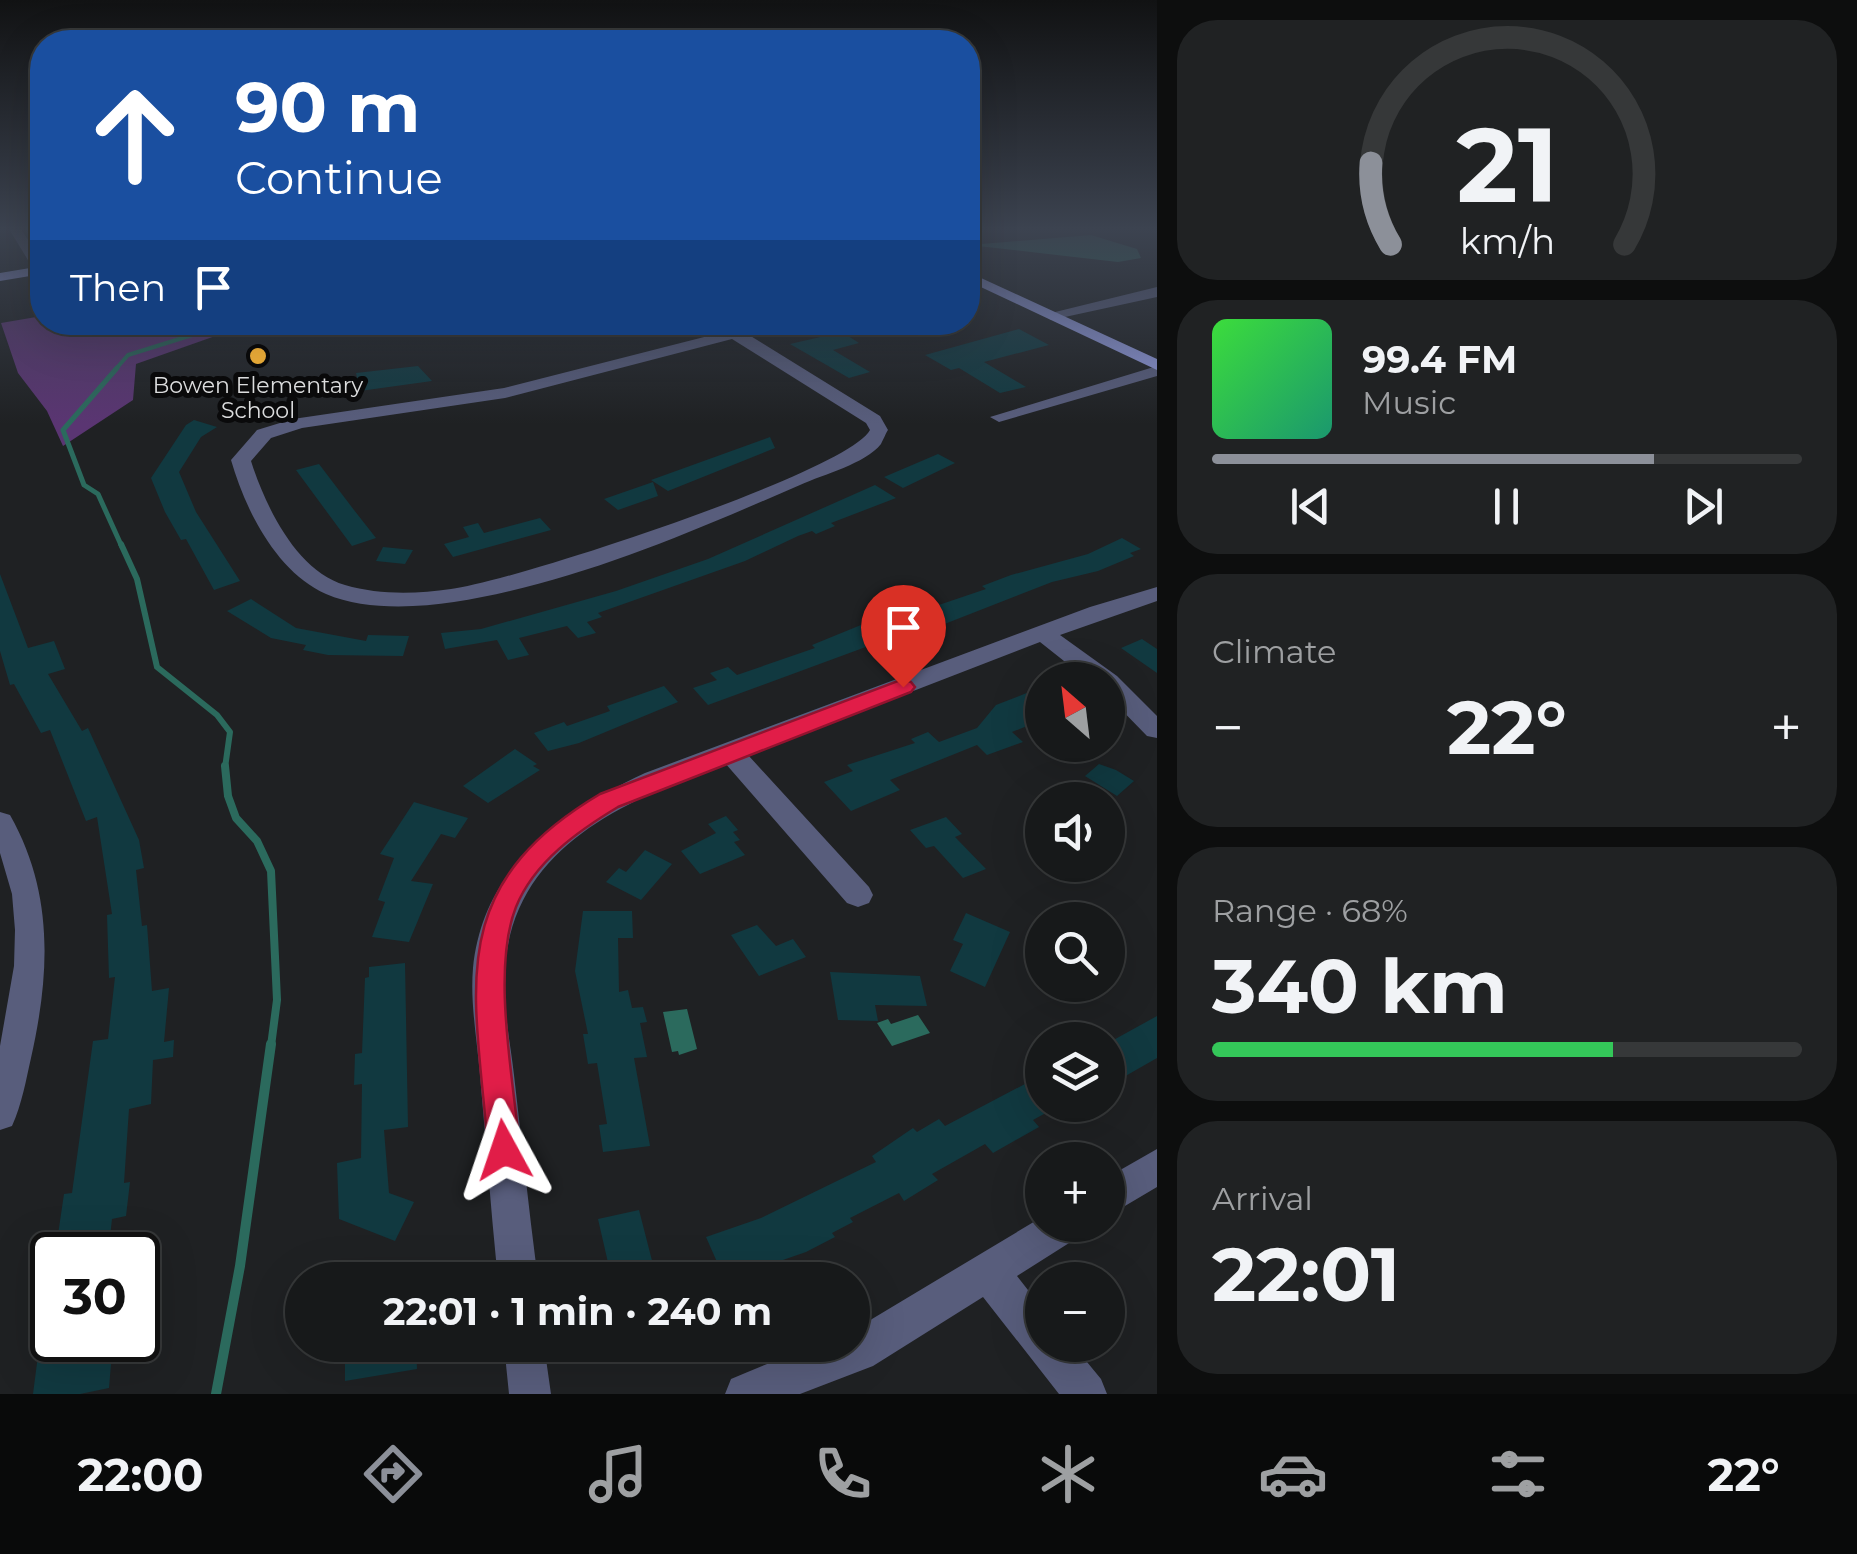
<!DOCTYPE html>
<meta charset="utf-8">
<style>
:root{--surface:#17191a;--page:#202223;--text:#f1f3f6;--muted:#9ea0a2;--line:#363839;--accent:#8c9099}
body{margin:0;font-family:Montserrat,sans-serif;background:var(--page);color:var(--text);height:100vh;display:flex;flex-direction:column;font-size:38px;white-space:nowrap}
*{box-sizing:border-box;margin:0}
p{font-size:32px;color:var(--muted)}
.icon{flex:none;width:55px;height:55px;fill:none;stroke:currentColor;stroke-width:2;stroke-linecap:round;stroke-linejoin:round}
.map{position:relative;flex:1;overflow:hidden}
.panel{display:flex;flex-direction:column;gap:20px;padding:20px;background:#0d0e0e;width:700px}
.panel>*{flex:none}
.hud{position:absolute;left:30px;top:30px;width:950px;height:305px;border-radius:40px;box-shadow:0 10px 40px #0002,0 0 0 2px var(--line);background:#1a4fa0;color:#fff;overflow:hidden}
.needle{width:65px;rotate:332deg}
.fabs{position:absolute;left:1025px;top:662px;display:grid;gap:20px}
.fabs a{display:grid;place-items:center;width:100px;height:100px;border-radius:50%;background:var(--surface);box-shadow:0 10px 40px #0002,0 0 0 2px var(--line);font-size:50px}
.speed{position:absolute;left:30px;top:1232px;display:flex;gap:20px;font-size:50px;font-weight:700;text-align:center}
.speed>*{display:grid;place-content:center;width:130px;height:130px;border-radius:50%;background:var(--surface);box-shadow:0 10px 40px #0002,0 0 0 2px var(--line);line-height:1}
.speed .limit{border:5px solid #111;border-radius:15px;background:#fff;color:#111}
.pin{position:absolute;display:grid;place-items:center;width:85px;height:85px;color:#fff;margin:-102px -42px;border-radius:50% 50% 50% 0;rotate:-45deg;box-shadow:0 0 10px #0007}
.pin .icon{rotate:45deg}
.me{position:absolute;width:110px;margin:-55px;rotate:355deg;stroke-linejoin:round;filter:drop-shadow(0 0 8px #0008)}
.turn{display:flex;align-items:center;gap:35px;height:210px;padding:0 40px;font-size:45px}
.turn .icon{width:130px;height:130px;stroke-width:2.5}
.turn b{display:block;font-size:70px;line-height:85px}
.then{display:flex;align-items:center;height:95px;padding:0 40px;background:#0003;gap:20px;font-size:38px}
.big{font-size:75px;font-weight:700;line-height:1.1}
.panel .tile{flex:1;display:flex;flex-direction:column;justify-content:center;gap:15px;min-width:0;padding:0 35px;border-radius:40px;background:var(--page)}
.panel .dial{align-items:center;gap:0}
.dial svg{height:260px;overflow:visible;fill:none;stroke:var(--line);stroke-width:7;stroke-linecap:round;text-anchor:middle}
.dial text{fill:var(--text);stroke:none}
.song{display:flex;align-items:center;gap:30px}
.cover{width:120px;height:120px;border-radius:15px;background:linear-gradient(135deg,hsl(120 70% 55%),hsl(160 70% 35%))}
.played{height:10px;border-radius:5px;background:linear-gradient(90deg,var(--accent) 75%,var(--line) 75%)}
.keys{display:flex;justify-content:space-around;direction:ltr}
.heat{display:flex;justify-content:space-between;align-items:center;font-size:55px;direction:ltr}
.charge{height:15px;border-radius:8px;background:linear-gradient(90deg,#34c759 68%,var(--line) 0)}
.trip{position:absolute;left:285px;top:1262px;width:585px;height:100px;border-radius:50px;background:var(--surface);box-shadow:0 10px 40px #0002,0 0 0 2px var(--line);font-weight:700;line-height:100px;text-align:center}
.tab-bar{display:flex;height:160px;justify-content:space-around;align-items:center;background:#090a0a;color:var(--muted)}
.tab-bar .icon{width:70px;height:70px}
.tab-bar .active{color:var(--accent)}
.tab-bar b{font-size:45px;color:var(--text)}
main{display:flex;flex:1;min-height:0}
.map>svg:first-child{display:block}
.green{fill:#5a3572}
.water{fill:#2b6a5d}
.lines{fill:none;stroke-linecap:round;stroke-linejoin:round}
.stream-far4{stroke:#2b6a5d;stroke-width:4}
.stream-far3{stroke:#2b6a5d;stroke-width:5}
.stream-far2{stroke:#2b6a5d;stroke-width:6}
.stream-far1{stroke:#2b6a5d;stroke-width:8}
.stream{stroke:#2b6a5d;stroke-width:10}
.building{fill:#113940}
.minor{fill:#585d7c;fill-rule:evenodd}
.major{fill:#8f98da;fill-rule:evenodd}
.route{fill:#e11d48;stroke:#92132f;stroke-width:2.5}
.poi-dot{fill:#e9ab38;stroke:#0a0a0b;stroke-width:4}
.labels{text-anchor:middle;stroke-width:10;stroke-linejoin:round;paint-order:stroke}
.far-poi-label{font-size:22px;fill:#dcddde;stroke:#0a0a0b}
</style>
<main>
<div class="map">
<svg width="1157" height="1394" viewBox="0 0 1157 1394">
<rect width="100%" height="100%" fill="#1f2123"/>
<path class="green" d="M42,316V322H225L238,328L136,364L133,400L63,446L47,411L18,373L1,323Z"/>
<path class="water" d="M1091,235L1137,249L1141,258L1118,262L969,245Z
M687,1009L697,1049L679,1055L678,1051L672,1052L663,1012Z
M918,1015L930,1033L892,1046L877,1023L888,1019L891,1024Z"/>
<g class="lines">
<path class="stream-far4" d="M115,370L128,355L234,322"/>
<path class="stream-far3" d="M117,368L63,430L84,485L98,494L122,547"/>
<path class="stream-far2" d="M121,544L137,579L157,667L217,715L230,732L225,768"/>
<path class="stream-far1" d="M225,766L228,796L236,818L257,841L271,871L277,1000L271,1046"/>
<path class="stream" d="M216,1394L240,1266L271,1044"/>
</g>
<path class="building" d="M1019,329L1049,345L984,362L1026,387L1000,393L959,368L951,370L925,355Z
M842,332L859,343L833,350L870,372L849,378L790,344Z
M418,366L432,381L360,391L356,373Z
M194,420L217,427L201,437L179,472L196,512L240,581L214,590L186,539L181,540L165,512L151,478L186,425Z
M770,437L775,448L668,491L651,480Z
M938,454L955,463L903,488L884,477Z
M319,464L354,510L376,538L352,546L296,470Z
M653,482L658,496L618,510L604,499Z
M875,485L896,498L831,523L835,526L816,534L812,531L798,536L745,561L598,613L602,617L587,622L596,633L578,638L567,626L519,638L529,655L508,660L497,640L445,649L441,633L481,629L616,591L708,559Z
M540,518L551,530L453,557L444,544L469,537L463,527L478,523L484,533Z
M1122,538L1141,549L1130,553L1134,556L1098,571L1052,582L942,625L924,610L986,589L982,586L1011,575L1088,554Z
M383,547L413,550L405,564L376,561Z
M0,574L28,648L54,641L65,669L48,674L82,731L88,728L139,840L144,868L136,870L142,926L147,925L152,991L169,988L164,1042L174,1040L173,1057L153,1060L151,1104L129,1109L124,1183L130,1182L126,1216L112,1219L108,1255H55L64,1194L72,1193L93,1041L108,1039L115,977L109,978L107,915L112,914L97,817L86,821L50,730L41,733L14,684L10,685L0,651Z
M251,599L296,628L366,641L368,635L409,636L403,656L328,655L303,650L306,645L271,638L227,611Z
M905,607L924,622L899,632L906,637L886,645L882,641L708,705L693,688L717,680L710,673L728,667L737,675L815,648L812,645Z
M1142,639L1157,649V673L1121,648Z
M664,686L678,702L579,743L548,751L534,733L564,722L567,726L610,711L607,706Z
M1042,687V720L1012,732L1023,742L987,755L977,745L890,780L900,790L851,811L824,782L853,771L847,765L915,743L911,739L928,732L939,742L977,728L996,705Z
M515,749L537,764L533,766L540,770L488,803L463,786Z
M1099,764L1116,770L1134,781L1117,796L1085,776Z
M414,802L468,818L455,838L441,834L411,881L433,884L409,942L372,937L385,902L378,900L394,858L380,854Z
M726,816L738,830L733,832L740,840L734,842L745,855L700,874L681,851L716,833L708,824Z
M946,817L962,834L955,837L986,869L963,878L934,846L926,848L910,830Z
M645,850L672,864L641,900L606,882L619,868L626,872Z
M583,911H632L633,938H618L619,992L628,990L632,1008L643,1007L647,1022L640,1023L647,1057L634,1058L650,1146L603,1152L599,1125L607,1124L597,1063L588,1064L583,1034H588L575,971Z
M966,913L1010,932L985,987L950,971L963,944L953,940Z
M757,925L776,946L793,939L806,957L759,976L731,935Z
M405,963L408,1127L384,1130L389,1193L414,1202L395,1241L339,1219L337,1163L361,1158L362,1084L354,1085L355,1054L362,1053L365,978L369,977V967Z
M830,972L920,976L927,1006L875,1005L878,1021L838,1020Z
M1157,1016V1058L1108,1086V1043Z
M1042,1075V1105L1053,1109L1033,1120L1039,1127L993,1153L985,1144L932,1174L938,1180L904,1201L899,1193L850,1218L853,1222L832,1233L835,1237L806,1252L725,1280L706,1237L761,1218L876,1162L872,1156L913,1128L917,1132L939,1119L945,1126Z
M639,1210L657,1280H612L598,1219Z
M40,1340H113L109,1388L80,1394H33Z
M345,1345H416L417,1369L345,1381Z"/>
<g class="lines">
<path class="minor" d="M9,229H21L42,261L41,265H31Z
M1157,287V297L1051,320L1043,315Z
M763,322H796L749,335L880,416L888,430C887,431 882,442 881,444C865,464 824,474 800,485C689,533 575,583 454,602C414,608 363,610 326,594C276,572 245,509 231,460L257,430L293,419L504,388ZM732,339L866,423L870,430C848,472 511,582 451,589C416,594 379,595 345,585C296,571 265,505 251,461L271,438L302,428L505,398Z
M1157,366V376L999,422L990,417Z
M1157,587V601L1060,635L1117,676L1157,716V738L1147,736L1108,696V680H1088L1040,642L748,755L869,887L873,895L869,903L858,907L847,903L725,763C625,802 514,845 505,968C502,1004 510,1040 514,1075C522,1143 529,1212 538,1280H498C491,1212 486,1143 480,1075C477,1039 470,1003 473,968C483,867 560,813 645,773L1090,607Z
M0,812L10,815C54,893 50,973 31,1058C26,1080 22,1104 12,1126L0,1130V1046L14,966L15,930L12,894L0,853Z
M1157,1149V1187L1108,1216V1177Z
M1042,1217V1225H1083L1077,1238L1017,1276L1042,1308V1345H1073L1101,1379L1107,1394H1059L983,1297L873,1366L800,1394H725L731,1379C772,1362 808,1345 852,1345V1331Z
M504,1345H544L551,1394H509Z"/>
<path class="major" d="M42,266V274L0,281V273Z
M968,272L1157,359V370L968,281Z"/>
</g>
<linearGradient id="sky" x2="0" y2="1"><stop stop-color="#111213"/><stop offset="0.54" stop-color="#3c4350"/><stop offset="1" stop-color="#3c4350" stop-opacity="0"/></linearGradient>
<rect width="1157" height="424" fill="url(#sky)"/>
<path class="route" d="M903,679L911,682L915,687L911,692L618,807C578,831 534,862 516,907C491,970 514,1082 520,1150L516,1162L504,1166L492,1162L488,1150C476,991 440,889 600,794Z"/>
<circle class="poi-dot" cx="258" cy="356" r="10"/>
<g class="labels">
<g class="far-poi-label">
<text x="258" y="393">Bowen Elementary<tspan x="258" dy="25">School</tspan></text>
</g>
</g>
</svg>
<div class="fabs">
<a><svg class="needle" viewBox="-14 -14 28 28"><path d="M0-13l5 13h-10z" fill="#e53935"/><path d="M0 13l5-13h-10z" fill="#9ea0a2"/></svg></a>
<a><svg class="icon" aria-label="sound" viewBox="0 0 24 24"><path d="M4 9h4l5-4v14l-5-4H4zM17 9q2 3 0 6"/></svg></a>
<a><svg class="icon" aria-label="search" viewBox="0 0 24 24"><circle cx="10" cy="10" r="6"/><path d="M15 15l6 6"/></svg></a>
<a><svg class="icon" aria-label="layers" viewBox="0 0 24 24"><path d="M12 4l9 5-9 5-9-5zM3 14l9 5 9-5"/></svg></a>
<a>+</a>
<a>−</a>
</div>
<div class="speed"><div class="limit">30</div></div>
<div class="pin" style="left:903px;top:687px;background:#d93025"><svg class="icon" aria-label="arrive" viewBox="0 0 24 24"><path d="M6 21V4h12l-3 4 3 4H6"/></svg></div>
<svg class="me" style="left:504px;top:1150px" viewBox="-20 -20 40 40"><path d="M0-17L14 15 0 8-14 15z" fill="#e11d48" stroke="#fff" stroke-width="4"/></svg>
<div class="trip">22:01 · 1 min · 240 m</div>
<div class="hud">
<div class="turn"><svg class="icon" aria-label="ahead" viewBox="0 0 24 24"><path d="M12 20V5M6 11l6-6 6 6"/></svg><div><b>90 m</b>Continue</div></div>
<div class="then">Then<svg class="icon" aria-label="arrive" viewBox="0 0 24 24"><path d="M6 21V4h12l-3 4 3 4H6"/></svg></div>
</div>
</div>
<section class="panel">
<div class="tile dial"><svg viewBox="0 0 100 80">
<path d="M14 69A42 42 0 1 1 86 69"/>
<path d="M14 69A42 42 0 0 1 8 44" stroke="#8c9099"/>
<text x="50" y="56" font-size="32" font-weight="700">21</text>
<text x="50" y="72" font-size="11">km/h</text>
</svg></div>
<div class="tile">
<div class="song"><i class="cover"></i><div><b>99.4 FM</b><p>Music</p></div></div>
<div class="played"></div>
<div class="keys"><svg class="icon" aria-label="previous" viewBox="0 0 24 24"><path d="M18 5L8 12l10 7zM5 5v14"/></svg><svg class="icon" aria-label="pause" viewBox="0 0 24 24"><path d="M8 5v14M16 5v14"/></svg><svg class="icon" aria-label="next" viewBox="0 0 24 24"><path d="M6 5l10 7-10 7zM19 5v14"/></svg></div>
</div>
<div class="tile"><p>Climate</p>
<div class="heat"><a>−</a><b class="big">22°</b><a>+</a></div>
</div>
<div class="tile"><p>Range · 68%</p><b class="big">340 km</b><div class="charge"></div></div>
<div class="tile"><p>Arrival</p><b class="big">22:01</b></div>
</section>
</main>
<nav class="tab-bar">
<b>22:00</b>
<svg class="icon active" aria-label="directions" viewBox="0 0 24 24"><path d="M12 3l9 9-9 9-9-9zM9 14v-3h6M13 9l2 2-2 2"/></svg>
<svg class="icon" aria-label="music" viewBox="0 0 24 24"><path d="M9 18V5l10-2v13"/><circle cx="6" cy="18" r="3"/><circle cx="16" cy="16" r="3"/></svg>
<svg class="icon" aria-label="phone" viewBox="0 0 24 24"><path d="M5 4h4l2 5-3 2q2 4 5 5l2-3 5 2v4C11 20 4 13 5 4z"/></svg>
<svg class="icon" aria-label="climate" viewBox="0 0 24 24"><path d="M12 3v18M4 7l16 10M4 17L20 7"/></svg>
<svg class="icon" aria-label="car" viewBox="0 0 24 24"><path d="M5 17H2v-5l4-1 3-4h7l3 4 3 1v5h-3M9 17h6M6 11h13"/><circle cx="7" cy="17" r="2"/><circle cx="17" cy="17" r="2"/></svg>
<svg class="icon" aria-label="filters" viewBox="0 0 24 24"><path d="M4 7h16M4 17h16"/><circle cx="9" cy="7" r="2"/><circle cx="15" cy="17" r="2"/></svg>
<b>22°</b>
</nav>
